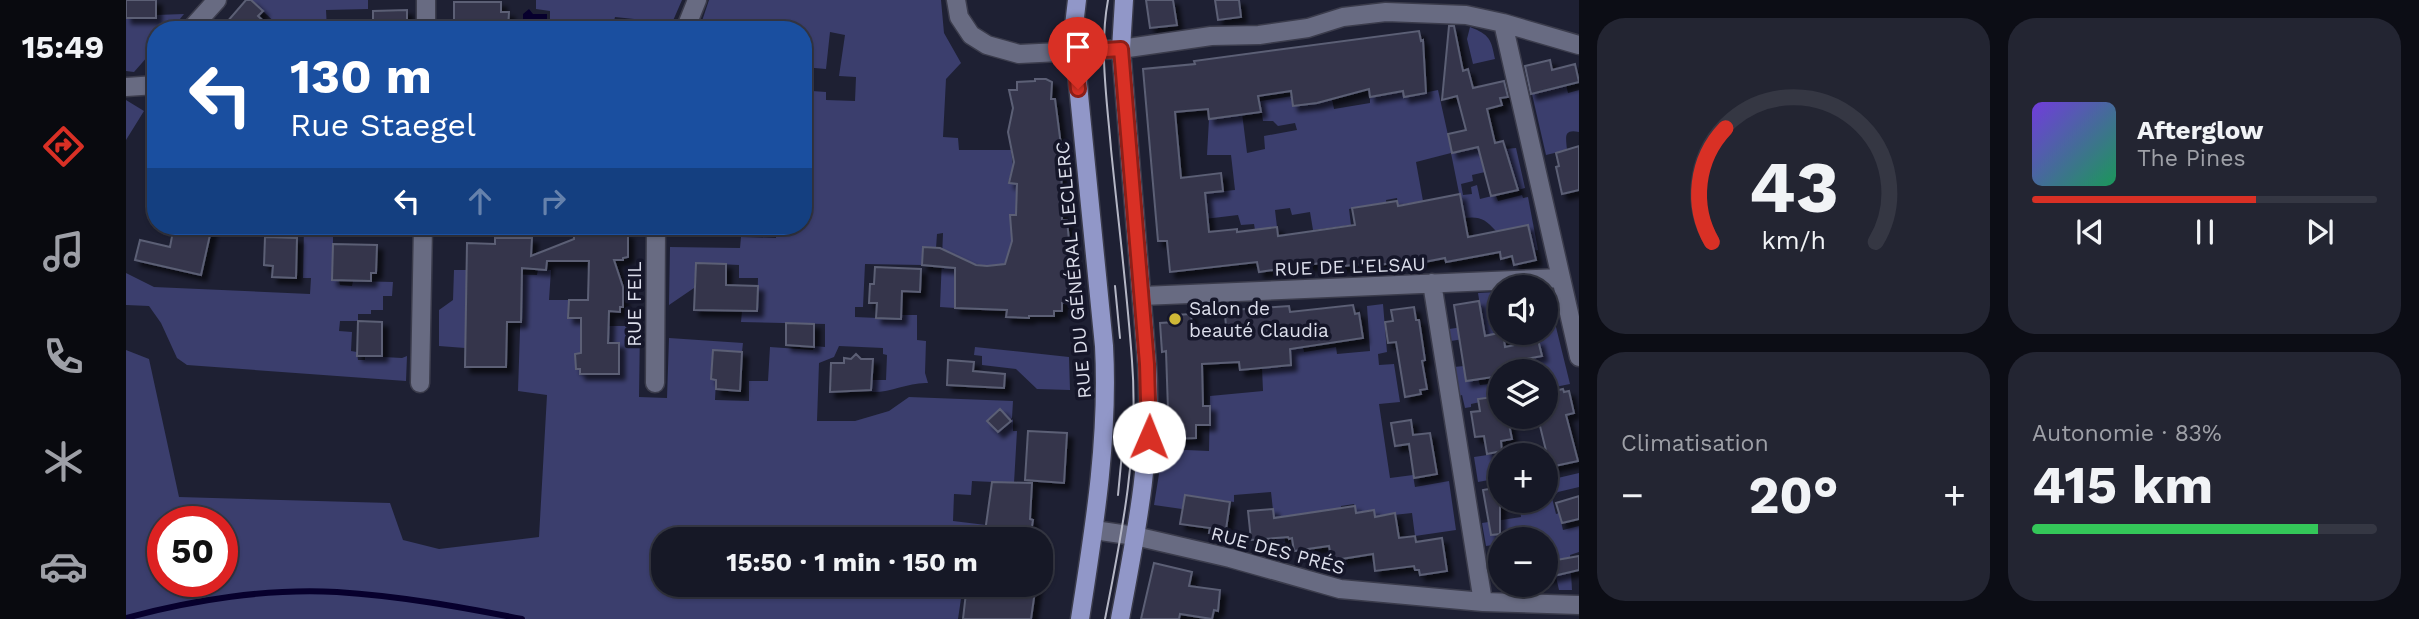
<!DOCTYPE html>
<html lang="fr">
<meta charset="utf-8">
<style>
:root{--surface:#161826;--page:#232532;--text:#f1f3f6;--muted:#9ea0a7;--line:#353743;--accent:#d93025}
body{margin:0;font-family:"Work Sans",sans-serif;background:var(--page);color:var(--text);height:100vh;display:flex;flex-direction:column;font-size:26px;white-space:nowrap}
*{box-sizing:border-box;margin:0}
p{font-size:23px;color:var(--muted)}
.icon{flex:none;width:38px;height:38px;fill:none;stroke:currentColor;stroke-width:2;stroke-linecap:round;stroke-linejoin:round}
.map{position:relative;flex:1;overflow:hidden}
.panel{display:flex;flex-direction:column;gap:18px;padding:18px;background:#0c0d15;width:840px}
.panel>*{flex:none}
.banner{position:absolute;left:21px;top:21px;width:665px;height:214px;border-radius:28px;box-shadow:0 2px 5px #0004,0 0 0 2px var(--line);background:#1a4fa0;color:#fff;overflow:hidden}
.controls{position:absolute;left:1362px;top:275px;display:grid;gap:14px}
.controls a{display:grid;place-items:center;width:70px;height:70px;border-radius:50%;background:var(--surface);box-shadow:0 2px 5px #0004,0 0 0 2px var(--line);font-size:35px}
.speed{position:absolute;left:21px;top:506px;display:flex;gap:14px;font-size:35px;font-weight:700;text-align:center}
.speed>*{display:grid;place-content:center;width:91px;height:91px;border-radius:50%;background:var(--surface);box-shadow:0 2px 5px #0004,0 0 0 2px var(--line);line-height:1}
.speed .limit{border:10px solid #d22;background:#fff;color:#111}
.pin{position:absolute;display:grid;place-items:center;width:60px;height:60px;color:#fff;margin:-72px -30px;border-radius:50% 50% 50% 0;rotate:-45deg;box-shadow:0 0 7px #0007}
.pin .icon{rotate:45deg}
.me{position:absolute;width:77px;margin:-38px;rotate:1deg;stroke-linejoin:round;filter:drop-shadow(0 0 5px #0008)}
.turn{display:flex;align-items:center;gap:24px;height:147px;padding:0 28px;font-size:32px}
.turn .icon{width:91px;height:91px;stroke-width:2.5}
.turn b{display:block;font-size:49px;line-height:60px}
.lanes{display:flex;align-items:center;height:66px;padding:0 28px;background:#0003;justify-content:center;gap:35px;direction:ltr}
.lanes .off{opacity:.35}
.big{font-size:52px;font-weight:700;line-height:1.1}
.panel .tile{flex:1;display:flex;flex-direction:column;justify-content:center;gap:10px;min-width:0;padding:0 24px;border-radius:28px;background:var(--page)}
.panel .dial{align-items:center;gap:0}
.dial svg{height:182px;overflow:visible;fill:none;stroke:var(--line);stroke-width:7;stroke-linecap:round;text-anchor:middle}
.dial text{fill:var(--text);stroke:none}
.song{display:flex;align-items:center;gap:21px}
.cover{width:84px;height:84px;border-radius:10px;background:linear-gradient(135deg,hsl(260 70% 55%),hsl(150 70% 35%))}
.played{height:7px;border-radius:4px;background:linear-gradient(90deg,var(--accent) 65%,var(--line) 65%)}
.keys{display:flex;justify-content:space-around;direction:ltr}
.heat{display:flex;justify-content:space-between;align-items:center;font-size:38px;direction:ltr}
.charge{height:10px;border-radius:5px;background:linear-gradient(90deg,#34c759 83%,var(--line) 0)}
.panel .tiles{flex:1;display:grid;gap:18px;grid-template-columns:repeat(2,1fr)}
.trip{position:absolute;left:525px;top:527px;width:402px;height:70px;border-radius:28px;background:var(--surface);box-shadow:0 2px 5px #0004,0 0 0 2px var(--line);font-weight:700;line-height:70px;text-align:center}
main{display:flex;flex:1;min-height:0}
.tabs{display:flex;flex-direction:column;width:126px;justify-content:space-around;align-items:center;background:#090a0f;color:var(--muted)}
.tabs .icon{width:49px;height:49px}
.tabs .active{color:var(--accent)}
.tabs b{font-size:32px;color:var(--text)}
.map>svg:first-child{display:block}
.green{fill:#3b3e6d;fill-rule:evenodd}
.water{fill:#07002d}
.lines{fill:none;stroke-linecap:round;stroke-linejoin:round}
.stream{stroke:#07002d;stroke-width:6}
.building{fill:#34364b;stroke:#5b5f75;stroke-width:2;filter:url(#shadow)}
.minor-casing{stroke:#3b3c4c;stroke-width:21}
.major-casing{stroke:#3b3c4c;stroke-width:21}
.minor{stroke:#686b82;stroke-width:18}
.major{stroke:#9197c8;stroke-width:18}
.tram{stroke:#b5b7c6;stroke-width:2}
.route-casing{stroke:#8d1f18;stroke-width:18}
.route{stroke:#d93025;stroke-width:12}
.poi-dot{fill:#cfb837;stroke:#151629;stroke-width:2.5}
.labels{text-anchor:middle;stroke-width:7;stroke-linejoin:round;paint-order:stroke}
.street-label{font-size:19px;fill:#dcdeeb;stroke:#151629}
.poi-label{font-size:19px;fill:#dcdeeb;stroke:#151629;text-anchor:start}
</style>
<main>
<nav class="tabs">
<b>15:49</b>
<svg class="icon active" aria-label="directions" viewBox="0 0 24 24"><path d="M12 3l9 9-9 9-9-9zM9 14v-3h6M13 9l2 2-2 2"/></svg>
<svg class="icon" aria-label="music" viewBox="0 0 24 24"><path d="M9 18V5l10-2v13"/><circle cx="6" cy="18" r="3"/><circle cx="16" cy="16" r="3"/></svg>
<svg class="icon" aria-label="phone" viewBox="0 0 24 24"><path d="M5 4h4l2 5-3 2q2 4 5 5l2-3 5 2v4C11 20 4 13 5 4z"/></svg>
<svg class="icon" aria-label="climate" viewBox="0 0 24 24"><path d="M12 3v18M4 7l16 10M4 17L20 7"/></svg>
<svg class="icon" aria-label="car" viewBox="0 0 24 24"><path d="M5 17H2v-5l4-1 3-4h7l3 4 3 1v5h-3M9 17h6M6 11h13"/><circle cx="7" cy="17" r="2"/><circle cx="17" cy="17" r="2"/></svg>
</nav>
<div class="map">
<svg width="1453" height="619" viewBox="0 0 1453 619">
<defs>
<filter id="shadow"><feDropShadow dx="5.5" dy="5.5" stdDeviation="2" flood-color="#0009"/></filter>
</defs>
<rect width="100%" height="100%" fill="#1e2033"/>
<path class="green" d="M125,0H242V9L200,10L201,30H157Z
M410,0H556L546,23L489,17L488,21L469,19L468,27L487,30H424V11L410,9Z
M583,0H815L818,33L835,63L820,79L817,137L832,138L833,150H885L887,166L882,183L891,184L892,215L884,216L888,232L884,262L855,270V265L844,263L829,269V308L814,307L817,233L811,234L810,248L797,247L796,265L739,264L737,307H729V317L775,319V315H791V340L800,341L799,373L802,383C782,382 765,393 745,392L746,380H760L761,355L757,354V348L713,346L708,357L693,363L691,421H729L763,411L783,397L887,401L886,418L884,420L874,410L862,421L872,432L887,419V431H891L888,483L846,481L845,495L828,494L827,521L860,525L858,539H537V584L837,585L832,619H0V350L23,359L53,497L264,503L277,540L313,549L413,537L421,395L392,391L395,300L339,348L313,346V310L327,300L328,270H340L341,273L411,275L412,269L425,270L423,300H443L442,318H483L482,326H514L513,397L541,398L543,338L617,343L616,352L587,350L585,379L590,380L589,400L623,401V381H642L644,347L687,350L688,346L699,347V324L615,322L616,311H631L632,278H613V265L570,263L568,288L543,305L544,247L614,248L615,237L650,238V229H633L634,226H677V83L684,85L686,91L700,92V100L729,101L730,77L713,76L719,35L704,32L700,69L677,67V30H573ZM455,343H493L454,369L450,368L449,354L455,353ZM37,522H96V581H37Z
M58,14L45,30H30V47L8,72L0,71V18H30V15Z
M1344,27C1364,35 1365,39 1369,59L1347,64L1341,39Z
M1440,85L1442,93L1453,90V132C1437,129 1440,137 1441,150L1420,155L1406,94Z
M1312,90L1326,153L1362,145L1379,149L1390,148L1399,188L1392,190L1385,166L1346,175L1347,181L1335,184L1337,195L1346,194L1345,187L1351,185L1354,199L1370,195L1372,201L1396,195L1397,198L1402,197L1412,250L1408,251L1401,225L1370,231C1359,219 1354,216 1338,218L1325,153L1290,162L1297,201L1272,205L1271,198L1260,200L1262,218L1235,207L1223,209L1225,225L1187,230L1184,212L1166,215L1164,208L1149,210L1151,227L1129,230L1128,224L1115,225L1112,215L1062,221L1079,198V193L1109,190L1105,155H1081L1083,119L1098,117L1114,97L1121,153L1139,149L1138,136L1171,130L1169,123L1152,126L1147,121H1137L1134,101L1166,96L1168,106L1206,99L1208,109L1244,103V97L1277,92L1278,97Z
M0,100L18,111L0,140Z
M178,226H207V280H213L214,285L226,286L227,281L267,282L266,296H257V310H245V314H232V321H214L213,331L226,332L225,351L231,352L232,360H239V356L276,358L281,356L280,381L61,365L51,358L35,323L23,306L0,305V273L28,287L184,294L185,278H177Z
M329,226H413V236L329,235Z
M1371,292L1374,328L1367,329L1368,334L1325,341L1323,329L1357,324L1352,293Z
M1257,304L1261,352L1252,354L1253,365L1268,364L1274,402L1253,404L1264,478L1287,475L1289,487L1323,481L1330,530L1289,536L1286,513L1249,517L1248,510L1230,513L1228,504L1215,506V509L1163,516L1165,531L1158,532L1161,556L1152,555L1145,492L1108,495V502L1059,495L1056,509L1028,505L1037,449L1083,451L1084,396L1137,391L1136,368L1150,356L1152,368L1165,366L1163,340L1176,338L1178,352L1210,347L1211,354L1244,351L1241,306Z
M1428,319L1444,384L1419,389V371H1374V403L1366,405L1364,400L1345,404V407L1339,408L1336,395L1333,396L1328,367L1338,366L1340,381L1352,379L1354,385L1363,384V345L1380,342L1386,368L1409,362V357L1415,355L1413,342L1403,344L1400,333L1419,332V322Z
M849,347L943,357L944,390L911,389L890,369L856,365V356L848,355Z
M1401,449L1403,455H1374V478L1352,482L1348,457Z
M1453,473V487L1432,492L1426,498L1430,514L1433,513L1437,530L1453,526V552L1444,555L1446,590H1433L1421,538L1374,539V544L1360,546L1356,523L1395,517L1393,501L1419,500V481Z"/>
<path class="water" d="M403,9L407,14H421V26H397V14Z"/>
<g class="lines">
<path class="stream" d="M0,618C66,600 143,588 211,592C274,596 335,607 396,619"/>
</g>
<path class="building" d="M0,0H30V18H0Z
M120,0H125L137,11L132,16L147,30H94Z
M1020,0H1047L1051,25L1024,28Z
M1089,0H1113L1115,17L1092,20Z
M328,2H375V12H383L382,28L328,27Z
M281,10V30H247V11Z
M1323,26H1328L1337,71L1342,69L1347,88L1378,81L1382,97L1374,98L1376,105L1361,109L1369,143L1377,141L1392,190L1365,196L1352,147L1326,153L1322,134L1340,130L1331,96L1316,100Z
M1293,31L1295,41L1297,40L1300,93L1278,97L1277,91L1244,97L1243,89L1191,103L1167,106L1165,91L1132,96L1135,112L1083,119L1082,109L1049,112L1055,178L1095,173L1097,191L1079,193L1083,232L1111,229V232L1151,227L1152,236L1229,225L1226,208L1271,201L1272,206L1334,194L1342,237L1402,225L1410,260L1388,265L1386,256L1375,259L1374,252L1320,262L1319,258L1283,265L1282,260L1243,267V263L1203,268L1202,262L1133,272L1131,262L1044,272L1041,241H1032L1017,69L1069,64L1068,61Z
M1424,60L1426,70L1449,64L1453,82L1405,94L1399,66Z
M909,79H920L926,82L925,99H929L935,145L936,220H941L949,303H936V311H928V316H903V318L880,317L881,310L829,308V268L796,265L797,247L814,248L850,265L861,266L879,264L886,241L884,215H890L891,184L883,183L888,162L882,132L887,108L883,90H891V82L909,81Z
M1453,146V190L1436,194L1430,167L1433,166L1430,153Z
M48,226H86L75,275L9,260L14,240L44,247Z
M448,229H487L502,234V257L497,258V260H488L497,287V307H494V312L483,311L482,343H493V374H454V369H450L449,354L455,353V318H442L443,300H462L463,261H421L420,270L396,268L395,322H381L380,367H339L341,243L369,244V238H406L405,256L448,239Z
M139,237L171,238L170,278L146,277L147,266L138,265Z
M207,244L251,245L250,273H245V281L206,280Z
M570,263L600,264V285L632,286L631,311L568,310Z
M749,267L795,269L794,292L776,291L775,319L750,318L751,303H743L744,284H748Z
M1353,301L1359,336L1377,332L1379,347L1412,340L1416,356L1400,359L1401,365L1373,371L1374,376L1340,381L1328,305Z
M1227,305L1229,314L1233,313L1237,338L1164,349L1165,365L1114,370L1113,362L1076,364L1077,406H1084V425H1070V438L1043,439L1040,351L1036,352L1034,323L1049,322V315L1065,314L1066,328L1100,326L1099,315H1106V310L1163,306L1164,312Z
M1288,307L1290,320H1293L1299,360L1296,361L1301,389L1294,390L1295,394L1279,397L1270,342L1262,343L1259,322L1267,321L1265,310Z
M232,321L256,322V356H231Z
M660,323L688,324V347L660,345Z
M587,350L616,352L614,391L590,389V380L585,379Z
M730,354L735,359H747L745,390L704,392L705,363H718V358L725,359Z
M822,360L848,362L847,371L879,374L878,388L821,385Z
M1437,389L1438,392L1443,391L1448,413L1440,415L1452,461L1424,467L1413,422L1419,420V409L1424,408L1420,393Z
M1367,397L1373,420L1382,419L1386,439L1375,441L1376,451L1361,454L1358,436L1349,437L1345,412L1354,411L1352,399Z
M874,409L885,421L872,432L861,421Z
M1285,420L1287,435L1304,433L1311,474L1288,478L1283,444L1269,446L1265,423Z
M902,431L941,433L938,483L899,480Z
M866,482L906,483L904,519L907,520L904,539H858Z
M1374,487V534L1365,535L1357,490Z
M1059,495L1104,502L1099,536L1083,533L1084,528L1054,524Z
M1453,496V519L1436,523L1430,503Z
M1229,506L1230,513L1248,510L1249,517L1269,513L1273,538L1289,536L1290,542L1316,538L1321,571L1294,575L1293,570H1289L1288,566L1249,571L1247,554L1209,560L1208,556L1205,557L1203,546L1168,551L1166,538L1163,539L1162,537L1125,540L1122,511L1147,509L1148,518Z
M1453,556V570L1419,578V562Z
M1028,563L1066,572L1063,586L1094,590L1092,611L1088,610L1086,619L1054,614L1053,619H1015Z
M841,584H910L905,619H837Z"/>
<g class="lines">
<g class="minor-casing">
<path id="minor" d="M830,0L833,17L845,35L861,45L893,54L995,49L1085,36L1133,35L1182,28L1217,17L1260,12L1340,15L1377,23L1453,45
M1377,23L1453,357
M64,30L91,0
M300,30V0
M559,30L571,0
M0,87L30,85
M1306,283L1357,602
M1016,296L1434,278
M294,383L297,226
M529,383L530,226
M968,530L1009,536L1104,558L1214,589L1357,602L1453,605"/>
</g>
<g class="major-casing">
<path id="major" d="M951,0L947,34L978,346C983,438 968,529 954,619
M994,619C1010,534 1027,451 1021,364L995,49L998,0"/>
</g>
<use href="#minor" class="minor"/>
<use href="#major" class="major"/>
<path class="tram" d="M989,286L994,338
M992,495L998,432
M979,619C996,533 1013,449 1006,361C1001,290 992,219 985,149C981,100 973,49 982,0"/>
</g>
<g class="lines">
<g class="route-casing">
<path id="route" d="M952,89L948,52L995,49L1021,364L1023,437"/>
</g>
<use href="#route" class="route"/>
</g>
<circle class="poi-dot" cx="1049" cy="319" r="7"/>
<g class="labels">
<g class="street-label">
<text transform="translate(1224 266) rotate(-2)" y="7">RUE DE L'ELSAU</text>
<text transform="translate(947 270) rotate(-95)" y="7">RUE DU GÉNÉRAL LECLERC</text>
<text transform="translate(508 304) rotate(-90)" y="7">RUE FEIL</text>
<text transform="translate(1152 550) rotate(15)" y="7">RUE DES PRÉS</text>
</g>
<g class="poi-label">
<text x="1063" y="315">Salon de<tspan x="1063" dy="22">beauté Claudia</tspan></text>
</g>
</g>
</svg>
<div class="controls">
<a><svg class="icon" aria-label="sound" viewBox="0 0 24 24"><path d="M4 9h4l5-4v14l-5-4H4zM17 9q2 3 0 6"/></svg></a>
<a><svg class="icon" aria-label="layers" viewBox="0 0 24 24"><path d="M12 4l9 5-9 5-9-5zM3 14l9 5 9-5"/></svg></a>
<a>+</a>
<a>−</a>
</div>
<div class="speed"><div class="limit">50</div></div>
<div class="pin" style="left:952px;top:89px;background:#d93025"><svg class="icon" aria-label="arrive" viewBox="0 0 24 24"><path d="M6 21V4h12l-3 4 3 4H6"/></svg></div>
<svg class="me" style="left:1023px;top:437px" viewBox="-20 -20 40 40"><circle r="19" fill="#fff"/><path d="M0-13L10 11 0 6-10 11z" fill="#d93025"/></svg>
<div class="trip">15:50 · 1 min · 150 m</div>
<div class="banner">
<div class="turn"><svg class="icon" aria-label="left" viewBox="0 0 24 24"><path d="M17 20v-9H6M10 6l-5 5 5 5"/></svg><div><b>130 m</b>Rue Staegel</div></div>
<div class="lanes"><svg class="icon" aria-label="left" viewBox="0 0 24 24"><path d="M17 20v-9H6M10 6l-5 5 5 5"/></svg><svg class="icon off" aria-label="ahead" viewBox="0 0 24 24"><path d="M12 20V5M6 11l6-6 6 6"/></svg><svg class="icon off" aria-label="right" viewBox="0 0 24 24"><path d="M7 20v-9h11M14 6l5 5-5 5"/></svg></div>
</div>
</div>
<section class="panel">
<div class="tiles">
<div class="tile dial"><svg viewBox="0 0 100 80">
<path d="M14 69A42 42 0 1 1 86 69"/>
<path d="M14 69A42 42 0 0 1 20 19" stroke="#d93025"/>
<text x="50" y="56" font-size="32" font-weight="700">43</text>
<text x="50" y="72" font-size="11">km/h</text>
</svg></div>
<div class="tile">
<div class="song"><i class="cover"></i><div><b>Afterglow</b><p>The Pines</p></div></div>
<div class="played"></div>
<div class="keys"><svg class="icon" aria-label="previous" viewBox="0 0 24 24"><path d="M18 5L8 12l10 7zM5 5v14"/></svg><svg class="icon" aria-label="pause" viewBox="0 0 24 24"><path d="M8 5v14M16 5v14"/></svg><svg class="icon" aria-label="next" viewBox="0 0 24 24"><path d="M6 5l10 7-10 7zM19 5v14"/></svg></div>
</div>
<div class="tile"><p>Climatisation</p>
<div class="heat"><a>−</a><b class="big">20°</b><a>+</a></div>
</div>
<div class="tile"><p>Autonomie · 83%</p><b class="big">415 km</b><div class="charge"></div></div>
</div>
</section>
</main>
